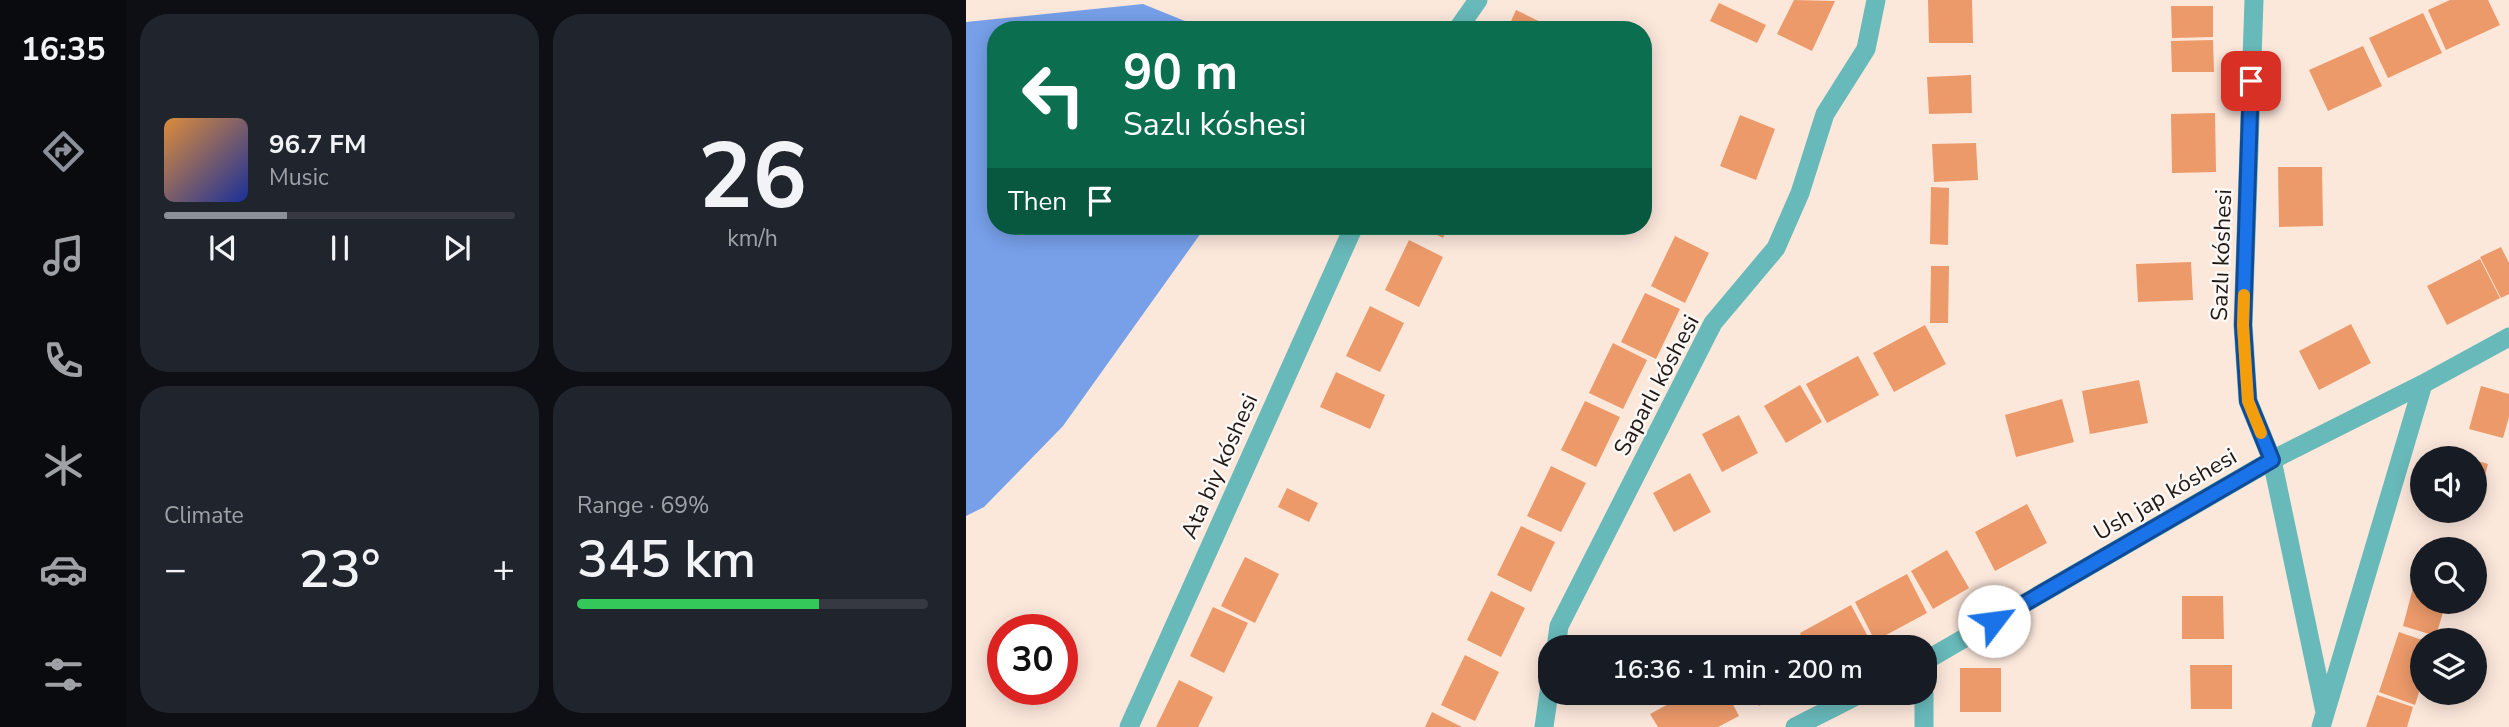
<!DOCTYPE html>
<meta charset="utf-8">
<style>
:root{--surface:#171b24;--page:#20242c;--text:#f1f3f6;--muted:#9ea1a6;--line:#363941;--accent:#8c9099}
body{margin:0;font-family:"Nunito Sans",sans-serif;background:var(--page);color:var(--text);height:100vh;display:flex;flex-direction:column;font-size:26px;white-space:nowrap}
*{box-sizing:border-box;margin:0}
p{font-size:23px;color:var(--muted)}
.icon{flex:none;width:38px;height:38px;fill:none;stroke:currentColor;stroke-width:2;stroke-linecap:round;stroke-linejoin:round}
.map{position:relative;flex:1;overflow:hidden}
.sheet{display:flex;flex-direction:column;gap:14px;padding:14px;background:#0d0f14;width:840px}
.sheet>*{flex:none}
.banner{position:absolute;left:21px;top:21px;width:665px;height:214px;border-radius:28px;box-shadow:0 4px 18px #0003;background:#0b6e4f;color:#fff;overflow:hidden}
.tools{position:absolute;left:1444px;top:446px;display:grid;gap:14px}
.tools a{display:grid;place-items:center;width:77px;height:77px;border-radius:50%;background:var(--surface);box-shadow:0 4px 18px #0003;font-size:35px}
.speed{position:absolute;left:21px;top:614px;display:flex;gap:14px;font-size:35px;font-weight:700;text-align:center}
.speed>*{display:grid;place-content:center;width:91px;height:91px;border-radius:50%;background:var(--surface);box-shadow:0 4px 18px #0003;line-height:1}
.speed .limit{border:10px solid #d22;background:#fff;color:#111}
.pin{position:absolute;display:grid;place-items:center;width:60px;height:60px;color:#fff;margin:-30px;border-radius:14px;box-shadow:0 4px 10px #0006}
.me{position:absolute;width:77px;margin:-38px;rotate:60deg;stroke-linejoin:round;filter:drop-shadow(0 0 5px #0008)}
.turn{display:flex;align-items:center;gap:24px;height:147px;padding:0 21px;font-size:32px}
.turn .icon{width:91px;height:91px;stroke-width:2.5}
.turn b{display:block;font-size:49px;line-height:60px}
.then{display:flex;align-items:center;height:66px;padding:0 21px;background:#0003;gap:14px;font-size:26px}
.big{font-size:52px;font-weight:600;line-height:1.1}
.sheet .card{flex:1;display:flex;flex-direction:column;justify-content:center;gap:10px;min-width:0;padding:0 24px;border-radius:28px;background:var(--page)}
.sheet .dial{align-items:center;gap:0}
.dial b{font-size:91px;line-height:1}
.song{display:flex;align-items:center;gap:21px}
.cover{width:84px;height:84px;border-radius:10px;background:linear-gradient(135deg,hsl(30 70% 55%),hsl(230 70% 35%))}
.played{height:7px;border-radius:4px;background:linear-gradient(90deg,var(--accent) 35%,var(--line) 35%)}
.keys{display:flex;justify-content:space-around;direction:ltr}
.heat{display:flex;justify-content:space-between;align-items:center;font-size:38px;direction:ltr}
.charge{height:10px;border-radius:5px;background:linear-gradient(90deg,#34c759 69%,var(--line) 0)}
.sheet .tiles{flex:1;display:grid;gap:14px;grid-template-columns:repeat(2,1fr)}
.trip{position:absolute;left:572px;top:635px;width:399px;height:70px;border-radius:28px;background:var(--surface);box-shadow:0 4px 18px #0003;font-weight:600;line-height:70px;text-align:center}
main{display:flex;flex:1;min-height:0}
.menu{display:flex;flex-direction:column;width:126px;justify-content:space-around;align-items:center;background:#090b0e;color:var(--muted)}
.menu .icon{width:49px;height:49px}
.menu .current{color:var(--accent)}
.menu b{font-size:32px;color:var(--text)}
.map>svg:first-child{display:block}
.water{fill:#77a0e9}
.building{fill:#ec9a6a}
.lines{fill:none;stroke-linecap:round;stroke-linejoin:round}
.minor{stroke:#68b9ba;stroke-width:19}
.route-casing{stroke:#114b97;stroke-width:18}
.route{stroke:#1a73e8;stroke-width:12}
.slow{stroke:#f59e0b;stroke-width:12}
.labels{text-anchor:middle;stroke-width:5;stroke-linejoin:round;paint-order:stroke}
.street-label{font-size:23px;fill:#1f1814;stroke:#fcf8f5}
</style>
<main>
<nav class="menu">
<b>16:35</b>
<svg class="icon current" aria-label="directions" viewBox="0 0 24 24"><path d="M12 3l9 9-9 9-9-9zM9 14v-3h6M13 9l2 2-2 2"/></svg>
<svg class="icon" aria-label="music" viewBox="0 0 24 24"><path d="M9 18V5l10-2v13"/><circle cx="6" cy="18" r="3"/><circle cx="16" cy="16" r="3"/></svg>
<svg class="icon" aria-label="phone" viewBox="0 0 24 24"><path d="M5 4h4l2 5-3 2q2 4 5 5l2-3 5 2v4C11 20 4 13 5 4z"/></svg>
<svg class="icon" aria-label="climate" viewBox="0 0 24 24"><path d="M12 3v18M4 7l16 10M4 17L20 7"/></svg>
<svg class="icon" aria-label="car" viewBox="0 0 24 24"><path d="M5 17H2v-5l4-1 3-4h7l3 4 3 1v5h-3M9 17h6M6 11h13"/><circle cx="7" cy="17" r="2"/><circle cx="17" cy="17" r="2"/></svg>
<svg class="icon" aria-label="filters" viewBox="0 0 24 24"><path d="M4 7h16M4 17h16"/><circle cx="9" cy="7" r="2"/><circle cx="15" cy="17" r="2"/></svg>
</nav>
<section class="sheet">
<div class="tiles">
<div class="card">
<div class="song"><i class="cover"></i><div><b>96.7 FM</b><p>Music</p></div></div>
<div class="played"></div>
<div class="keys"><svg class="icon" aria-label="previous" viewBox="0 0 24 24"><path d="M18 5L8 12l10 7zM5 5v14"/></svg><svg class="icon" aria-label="pause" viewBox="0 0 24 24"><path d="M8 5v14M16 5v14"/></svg><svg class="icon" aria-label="next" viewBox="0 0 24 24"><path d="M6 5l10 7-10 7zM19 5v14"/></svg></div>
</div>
<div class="card dial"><b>26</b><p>km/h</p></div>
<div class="card"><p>Climate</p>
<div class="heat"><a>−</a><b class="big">23°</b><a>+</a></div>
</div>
<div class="card"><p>Range · 69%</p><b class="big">345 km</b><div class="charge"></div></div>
</div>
</section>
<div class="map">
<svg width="1543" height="727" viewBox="0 0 1543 727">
<rect width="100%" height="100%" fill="#fce7db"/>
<path class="water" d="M177,4L241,30H30V226H240L97,426L18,507L0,516V22Z"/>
<path class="building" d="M828,0L869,1L846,51L811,34Z
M962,0H1006L1007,43H963Z
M1484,0H1522L1534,25L1480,50L1462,10Z
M753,3L800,25L791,43L744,21Z
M1205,6H1247V37L1206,38Z
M550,10L585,27L584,30H541Z
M1457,13L1476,53L1422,78L1403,38Z
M1247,40L1248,72H1206L1205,41Z
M1397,46L1416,86L1362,111L1343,70Z
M1005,75L1006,113L963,114L961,77Z
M1249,113L1250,172L1206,173L1205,114Z
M774,115L809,129L790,180L754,166Z
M1010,143L1012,180L968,182L966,144Z
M1312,167H1356L1357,226L1313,227Z
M965,187L983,188L982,245L964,244Z
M453,226H483L477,238Z
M709,236L743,253L719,303L685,286Z
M443,240L477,257L453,307L419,290Z
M1535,247L1543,263V294L1535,298L1514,257Z
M1514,259L1534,298L1481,325L1461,286Z
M1225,262L1227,300L1172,302L1170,264Z
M965,266H983L982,323H964Z
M679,293L714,309L690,359L655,342Z
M404,306L438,323L414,372L380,356Z
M1385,324L1405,363L1353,390L1333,351Z
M959,325L980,364L928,392L907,353Z
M647,343L681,360L657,409L623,393Z
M892,356L913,395L861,423L840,384Z
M370,372L419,395L404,429L354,407Z
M1173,380L1182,423L1124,434L1116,391Z
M834,385L856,422L820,443L798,406Z
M1515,386L1543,394V417L1537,438L1503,429Z
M1096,399L1108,442L1050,457L1039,415Z
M619,401L654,417L630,467L595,450Z
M773,415L792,453L756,472L736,434Z
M1508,460L1522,464L1511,507L1508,506Z
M585,466L620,483L595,532L561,516Z
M724,473L745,512L708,532L687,493Z
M321,488L352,503L343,522L312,507Z
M1061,504L1081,543L1029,571L1009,532Z
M555,526L589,542L565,592L531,575Z
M981,550L1003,588L967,609L945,571Z
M279,557L313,574L289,623L255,606Z
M941,574L961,613L909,641L889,602Z
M1448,584L1456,586V602H1480L1470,636L1437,626Z
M525,591L559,608L535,657L501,640Z
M1216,596H1257L1258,639H1216Z
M885,605L906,644L899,648H841L834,633Z
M247,607L282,623L258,673L224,656Z
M1433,632L1456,640V683L1449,705L1413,692Z
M499,655L533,672L509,721L475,705Z
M1224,665H1266V709H1225Z
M994,668H1035V712H994Z
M213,680L247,697L232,727H190Z
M723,693H761L773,716L752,727H692L684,714Z
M786,693H817L793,706Z
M1411,695L1447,707L1441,727H1400Z
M466,712L496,727H459Z"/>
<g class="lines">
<path class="minor" d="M1288,0L1277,325L1282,401L1306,460L1359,712
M491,30L512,0
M590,648L593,626L747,323L810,248L834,193L859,114L900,49L910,0
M959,661L1306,460L1457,384L1543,337
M163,727L388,226
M578,727L584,685
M829,727L896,693
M958,727V693
M1355,727L1457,384"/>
</g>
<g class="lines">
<g class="route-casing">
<path id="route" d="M1028,621L1306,460L1282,401L1277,325L1285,81"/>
</g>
<use href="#route" class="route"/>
<path class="slow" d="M1278,295L1277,325L1282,401L1295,433"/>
</g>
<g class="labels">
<g class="street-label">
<text transform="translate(1255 255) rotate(-88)" y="8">Sazlı kóshesi</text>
<text transform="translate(690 385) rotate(-62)" y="8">Saparlı kóshesi</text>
<text transform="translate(253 466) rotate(-66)" y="8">Ata biy kóshesi</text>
<text transform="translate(1199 494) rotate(-30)" y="8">Ush jap kóshesi</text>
</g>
</g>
</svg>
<div class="tools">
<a><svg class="icon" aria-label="sound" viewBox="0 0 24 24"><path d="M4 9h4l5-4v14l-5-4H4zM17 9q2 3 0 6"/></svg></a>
<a><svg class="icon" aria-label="search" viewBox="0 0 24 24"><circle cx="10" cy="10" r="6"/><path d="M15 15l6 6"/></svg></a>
<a><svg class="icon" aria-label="layers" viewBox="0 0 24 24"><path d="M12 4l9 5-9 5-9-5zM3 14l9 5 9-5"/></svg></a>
</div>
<div class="speed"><div class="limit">30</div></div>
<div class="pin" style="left:1285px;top:81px;background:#d93025"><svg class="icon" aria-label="arrive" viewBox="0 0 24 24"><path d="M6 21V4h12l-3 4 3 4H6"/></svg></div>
<svg class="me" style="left:1028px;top:621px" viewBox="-20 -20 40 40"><circle r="19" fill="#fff"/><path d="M0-13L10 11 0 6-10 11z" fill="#1a73e8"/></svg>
<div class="trip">16:36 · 1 min · 200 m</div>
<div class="banner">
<div class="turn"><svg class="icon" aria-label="left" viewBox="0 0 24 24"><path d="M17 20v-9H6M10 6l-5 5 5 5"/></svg><div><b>90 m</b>Sazlı kóshesi</div></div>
<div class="then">Then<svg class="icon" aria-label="arrive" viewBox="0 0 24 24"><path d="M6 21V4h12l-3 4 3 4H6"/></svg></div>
</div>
</div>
</main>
